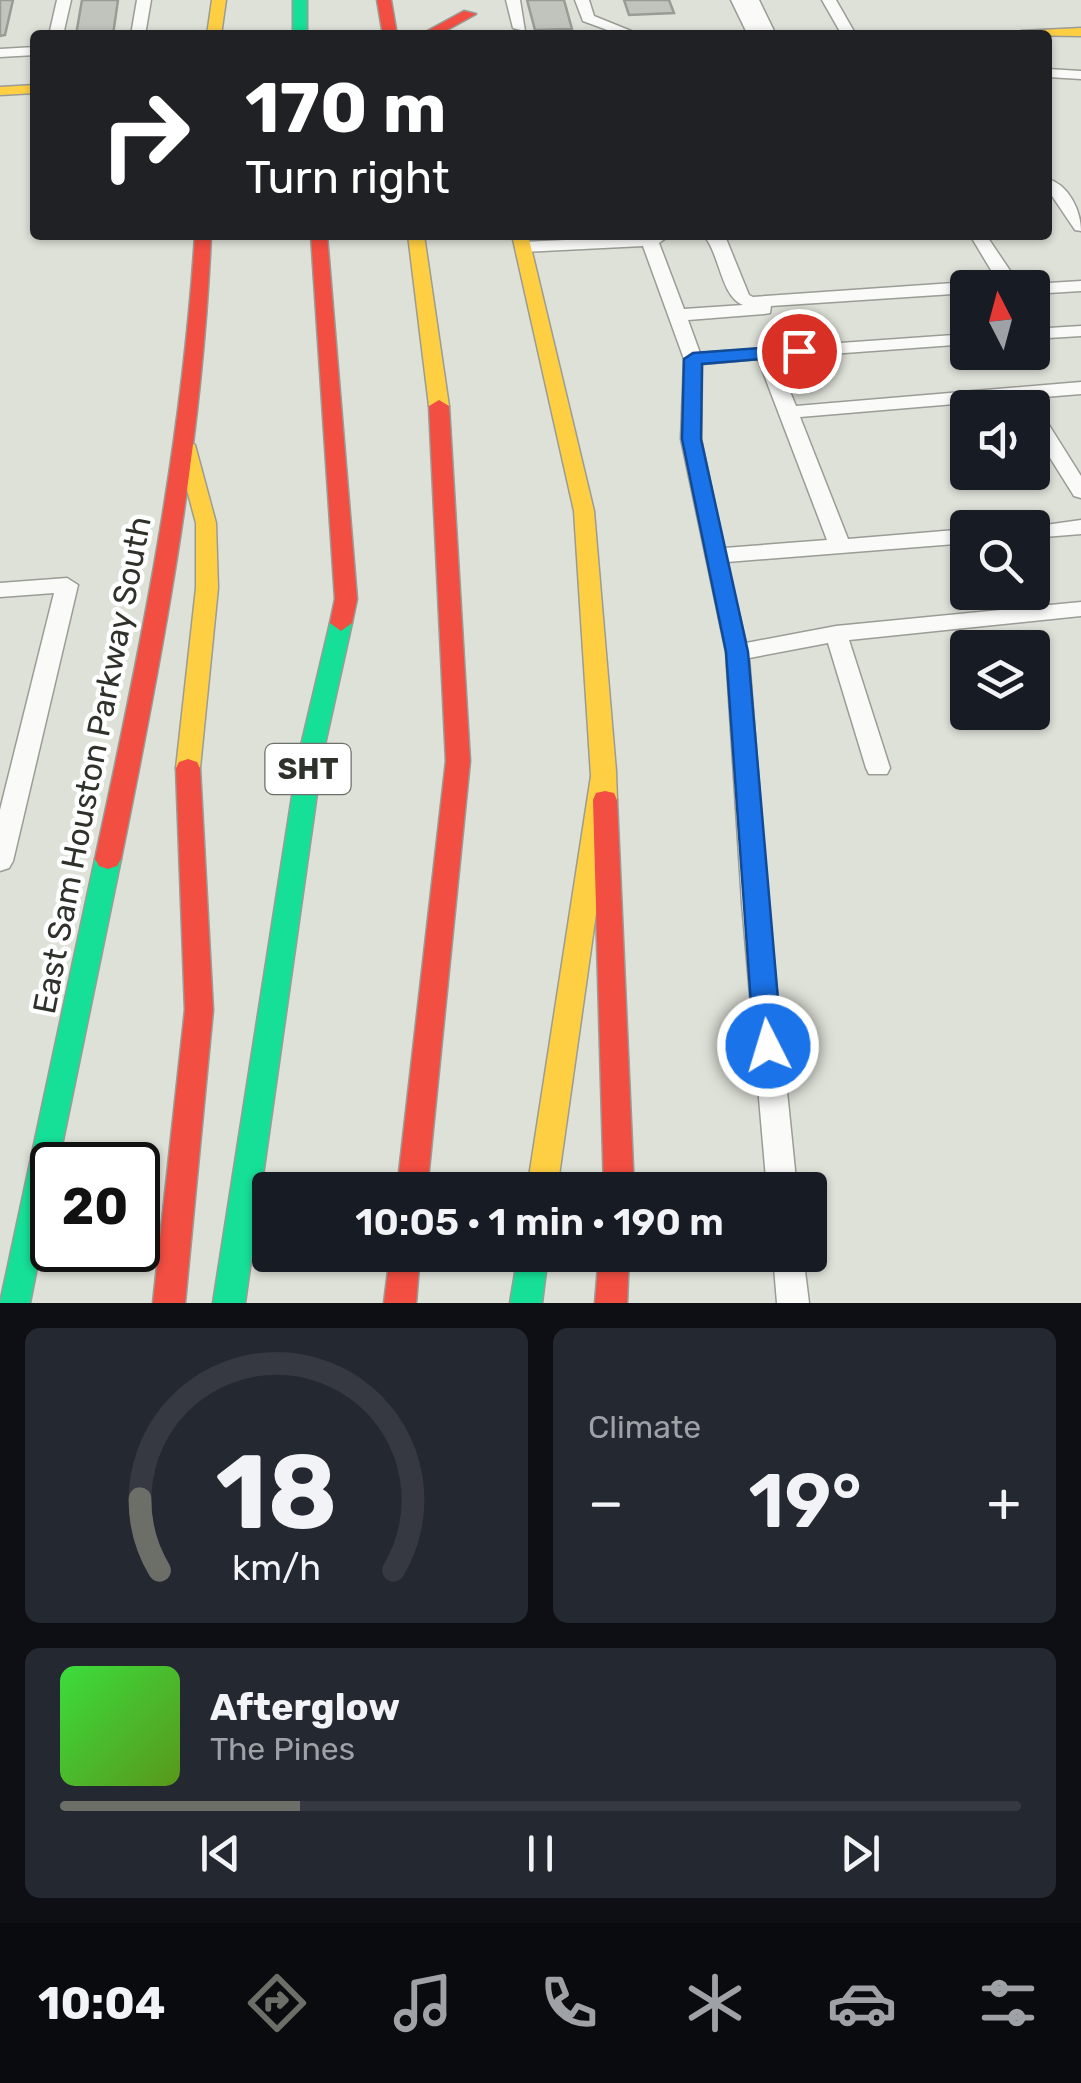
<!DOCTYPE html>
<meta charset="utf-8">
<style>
:root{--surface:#171b24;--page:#242831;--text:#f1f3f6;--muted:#9ea1a6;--line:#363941;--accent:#6c6f68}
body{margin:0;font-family:Rubik,sans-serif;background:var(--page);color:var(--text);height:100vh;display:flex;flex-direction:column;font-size:38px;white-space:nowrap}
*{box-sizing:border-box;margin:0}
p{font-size:32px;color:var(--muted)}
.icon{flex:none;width:55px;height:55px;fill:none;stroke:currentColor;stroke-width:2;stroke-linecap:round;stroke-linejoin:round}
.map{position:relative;height:1303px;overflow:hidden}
.details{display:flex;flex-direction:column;gap:25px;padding:25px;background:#0d0f14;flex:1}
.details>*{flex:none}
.top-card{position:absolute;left:30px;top:30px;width:1022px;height:210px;border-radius:10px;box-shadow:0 2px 8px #0004;background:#202124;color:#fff;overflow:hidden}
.needle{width:65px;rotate:354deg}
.buttons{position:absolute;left:950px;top:270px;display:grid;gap:20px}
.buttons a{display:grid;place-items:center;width:100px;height:100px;border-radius:10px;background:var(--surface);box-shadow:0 2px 8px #0004;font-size:50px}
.speed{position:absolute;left:30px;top:1142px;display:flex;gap:20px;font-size:50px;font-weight:700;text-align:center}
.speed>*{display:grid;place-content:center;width:130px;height:130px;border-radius:50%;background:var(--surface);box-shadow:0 2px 8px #0004;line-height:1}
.speed .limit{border:5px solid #111;border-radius:15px;background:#fff;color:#111}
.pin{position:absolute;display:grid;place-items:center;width:85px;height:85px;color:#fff;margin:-42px;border:5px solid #fff;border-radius:50%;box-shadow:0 2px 10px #0007}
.me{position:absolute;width:110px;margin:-55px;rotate:355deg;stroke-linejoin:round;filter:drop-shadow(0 0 8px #0008)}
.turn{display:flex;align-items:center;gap:35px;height:210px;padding:0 50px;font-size:45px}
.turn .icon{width:130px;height:130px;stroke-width:2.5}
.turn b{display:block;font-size:70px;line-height:85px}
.big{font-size:75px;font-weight:600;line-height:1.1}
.details .widget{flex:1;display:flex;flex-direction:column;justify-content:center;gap:15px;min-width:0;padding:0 35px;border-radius:15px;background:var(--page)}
.details .dial{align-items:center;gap:0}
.dial svg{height:260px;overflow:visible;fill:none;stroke:var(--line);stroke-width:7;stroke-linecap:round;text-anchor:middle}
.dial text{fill:var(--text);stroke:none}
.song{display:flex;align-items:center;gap:30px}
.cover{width:120px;height:120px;border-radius:15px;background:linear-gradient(135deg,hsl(120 70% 55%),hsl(90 70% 35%))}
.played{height:10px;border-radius:5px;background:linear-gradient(90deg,var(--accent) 25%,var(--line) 25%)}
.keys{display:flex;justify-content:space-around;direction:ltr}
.heat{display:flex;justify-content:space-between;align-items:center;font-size:55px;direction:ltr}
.details .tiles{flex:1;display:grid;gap:25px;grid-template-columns:1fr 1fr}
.widget:last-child{grid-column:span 2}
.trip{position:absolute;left:252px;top:1172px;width:575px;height:100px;border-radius:10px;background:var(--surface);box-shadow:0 2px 8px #0004;font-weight:600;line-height:100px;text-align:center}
.menu{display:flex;height:160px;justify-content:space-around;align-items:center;background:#090b0e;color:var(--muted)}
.menu .icon{width:70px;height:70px}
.menu .on{color:var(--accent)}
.menu b{font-size:45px;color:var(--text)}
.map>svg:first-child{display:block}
.building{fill:#c1c4bd;stroke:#999b95;stroke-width:2.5}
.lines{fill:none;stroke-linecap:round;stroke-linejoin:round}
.lane-casing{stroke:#9a9c95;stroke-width:3}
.street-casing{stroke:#9a9c95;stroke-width:3}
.fast-casing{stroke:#9a9c95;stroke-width:3}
.slow-casing{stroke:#9a9c95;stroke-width:3}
.jam-casing{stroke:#9a9c95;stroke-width:3}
.lane{fill:#fafaf9;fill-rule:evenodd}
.street{fill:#fafaf9;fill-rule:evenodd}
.fast{fill:#16e098;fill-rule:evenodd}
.slow{fill:#ffcf43;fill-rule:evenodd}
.jam{fill:#f24e42;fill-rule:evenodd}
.route{fill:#1a73e8;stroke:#114b97;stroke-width:2.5}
.labels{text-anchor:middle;stroke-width:9;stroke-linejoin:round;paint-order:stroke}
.shield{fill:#fff;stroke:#6d6f6b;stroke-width:2.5}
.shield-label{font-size:30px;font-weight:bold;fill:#2f312b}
.street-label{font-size:32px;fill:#2f312b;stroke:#fff}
</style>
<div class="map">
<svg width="1081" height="1303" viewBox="0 0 1081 1303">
<rect width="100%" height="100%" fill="#dee1d8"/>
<path class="building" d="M0,0H13L5,35L0,36Z
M82,0H118L113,35H76Z
M527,0H564L572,29L535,30Z
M624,0H669L674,13L629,15Z"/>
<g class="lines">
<g class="lane-casing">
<path id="lane" d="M57,0H71L63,35H49Z
M137,0H151L145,35H131Z
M506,0H520L525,31L513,28Z
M575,0H589L594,16L641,35H621L583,21Z
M822,0H836L856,35H842Z
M35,47V55L0,57V49Z
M1048,69L1081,71V79L1048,77Z
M1048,179C1069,185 1081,211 1081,231L1075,230L1048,190Z
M670,235L659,243L684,309L743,305C720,296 720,252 703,235L725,236L749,295L753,297L997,280L970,235H986L1015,278L1011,288H968V293L771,306L770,313L764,314L688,320L700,353L968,334V344L776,358L796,406L1081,382V394L1032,398L1081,476V498L1074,496L1032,429V408H1019L1014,399L800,417L848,539L968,529V543L727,562L746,643L836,626L1081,602V616L849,640L890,768L887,774H869L866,768L828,643L749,658L768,903L797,1190H767L742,903L726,652L681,439L684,359L643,246L523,252L515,247L523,242ZM758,359L827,540L724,548L701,439L702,364Z
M1081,281V291L1032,294V288H1024L1032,284Z
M1081,326V336L1032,339V329Z
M1081,520V534L1032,538V528H1024Z
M67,578L78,585L13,861L9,868L0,871V810L54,593L0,597V583Z
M773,1255H803L809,1303H777Z"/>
</g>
<g class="street-casing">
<path id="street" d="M731,0H759L776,35H748Z"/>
</g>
<g class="fast-casing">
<path id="fast" d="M293,0H307V35H293Z
M341,615L352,623L322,758L245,1303H213L298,758L330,623Z
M108,849L117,852L121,859L58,1165H52V1192L30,1303H0L95,859L99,852Z
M518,1255H548L542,1303H510Z"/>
</g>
<g class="slow-casing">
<path id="slow" d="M212,0H226L221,35H207Z
M1081,28V36L1014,35L1021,31Z
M35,85V93L0,95V87Z
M408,235H424L449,406L439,412L429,406Z
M512,235H528L594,511L616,771L617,800L611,807L557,1190H527L591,776L574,511Z
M185,439L195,445L216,523L218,588L200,768L197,774H179L176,768L196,588V523L175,445Z"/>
</g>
<g class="jam-casing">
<path id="jam" d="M377,0H391L397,35H383Z
M464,11L476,14L438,35H420Z
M195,235H211C202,446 163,652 121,859L117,866L108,869L99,866L95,859C140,652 182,447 195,235Z
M311,235H327L357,599L352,623L341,631L330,623L335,599Z
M439,400L449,406L470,761L427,1190H397L446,761L429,406Z
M188,759L197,762L200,768L213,1010L185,1303H153L185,1010L176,768L179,762Z
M605,791L614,793L617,800L634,1190H604L593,800L596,793Z
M390,1255H420L416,1303H384Z
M599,1255H629L627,1303H595Z"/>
</g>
<use href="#lane" class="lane"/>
<use href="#street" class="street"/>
<use href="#fast" class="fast"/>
<use href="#slow" class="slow"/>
<use href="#jam" class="jam"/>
</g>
<path class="route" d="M799,345L806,347V355L702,364L701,439L748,652L782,1046L778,1055L768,1059L758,1055L754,1046L726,652L682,439L684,359L693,353Z"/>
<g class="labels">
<rect class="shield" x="265.5" y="744" width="85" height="50" rx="8"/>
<g class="shield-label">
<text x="308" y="779">SHT</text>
</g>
<g class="street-label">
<text transform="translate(92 765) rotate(-79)" y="11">East Sam Houston Parkway South</text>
</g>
</g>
</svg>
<div class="buttons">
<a><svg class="needle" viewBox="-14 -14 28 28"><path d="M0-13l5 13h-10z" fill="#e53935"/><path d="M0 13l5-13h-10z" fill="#9ea1a6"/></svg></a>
<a><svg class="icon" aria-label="sound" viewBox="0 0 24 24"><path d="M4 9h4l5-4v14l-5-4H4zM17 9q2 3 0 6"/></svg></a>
<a><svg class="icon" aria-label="search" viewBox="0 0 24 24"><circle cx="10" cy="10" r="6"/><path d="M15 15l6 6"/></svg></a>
<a><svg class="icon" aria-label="layers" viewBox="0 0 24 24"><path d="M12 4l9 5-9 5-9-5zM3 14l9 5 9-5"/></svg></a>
</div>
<div class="speed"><div class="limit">20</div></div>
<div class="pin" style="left:799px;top:351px;background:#d93025"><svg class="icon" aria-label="arrive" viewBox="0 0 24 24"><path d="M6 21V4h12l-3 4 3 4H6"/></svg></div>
<svg class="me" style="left:768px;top:1046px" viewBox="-20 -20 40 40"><circle r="17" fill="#1a73e8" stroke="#fff" stroke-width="3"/><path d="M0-11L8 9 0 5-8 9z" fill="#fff"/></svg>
<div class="trip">10:05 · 1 min · 190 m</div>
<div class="top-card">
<div class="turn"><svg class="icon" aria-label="right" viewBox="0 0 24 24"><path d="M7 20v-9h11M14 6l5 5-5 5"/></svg><div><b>170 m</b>Turn right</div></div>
</div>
</div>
<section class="details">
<div class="tiles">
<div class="widget dial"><svg viewBox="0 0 100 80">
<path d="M14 69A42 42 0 1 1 86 69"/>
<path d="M14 69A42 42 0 0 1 8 47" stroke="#6c6f68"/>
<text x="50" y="56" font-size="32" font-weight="700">18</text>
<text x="50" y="72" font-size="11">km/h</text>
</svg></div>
<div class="widget"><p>Climate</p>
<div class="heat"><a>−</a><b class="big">19°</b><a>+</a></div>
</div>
<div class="widget">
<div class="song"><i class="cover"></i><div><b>Afterglow</b><p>The Pines</p></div></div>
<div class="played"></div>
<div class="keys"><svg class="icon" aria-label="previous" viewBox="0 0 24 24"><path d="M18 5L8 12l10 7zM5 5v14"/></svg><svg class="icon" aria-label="pause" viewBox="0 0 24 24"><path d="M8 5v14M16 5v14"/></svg><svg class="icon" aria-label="next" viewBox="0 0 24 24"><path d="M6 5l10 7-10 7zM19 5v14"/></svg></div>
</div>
</div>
</section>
<nav class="menu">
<b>10:04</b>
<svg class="icon on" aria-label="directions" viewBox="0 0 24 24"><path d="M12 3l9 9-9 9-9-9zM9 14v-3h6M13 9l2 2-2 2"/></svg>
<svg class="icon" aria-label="music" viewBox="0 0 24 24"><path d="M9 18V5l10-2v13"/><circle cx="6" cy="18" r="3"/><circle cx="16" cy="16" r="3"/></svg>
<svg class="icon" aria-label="phone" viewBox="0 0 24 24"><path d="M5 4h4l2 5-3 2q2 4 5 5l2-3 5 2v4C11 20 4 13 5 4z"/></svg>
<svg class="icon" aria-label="climate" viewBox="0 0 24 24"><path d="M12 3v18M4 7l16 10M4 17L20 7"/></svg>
<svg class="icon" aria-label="car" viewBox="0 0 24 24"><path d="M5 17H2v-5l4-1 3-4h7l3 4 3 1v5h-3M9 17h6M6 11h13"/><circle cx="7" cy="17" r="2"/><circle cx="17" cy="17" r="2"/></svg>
<svg class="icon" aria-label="filters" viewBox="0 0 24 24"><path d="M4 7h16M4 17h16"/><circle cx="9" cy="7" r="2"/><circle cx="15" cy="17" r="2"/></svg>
</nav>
